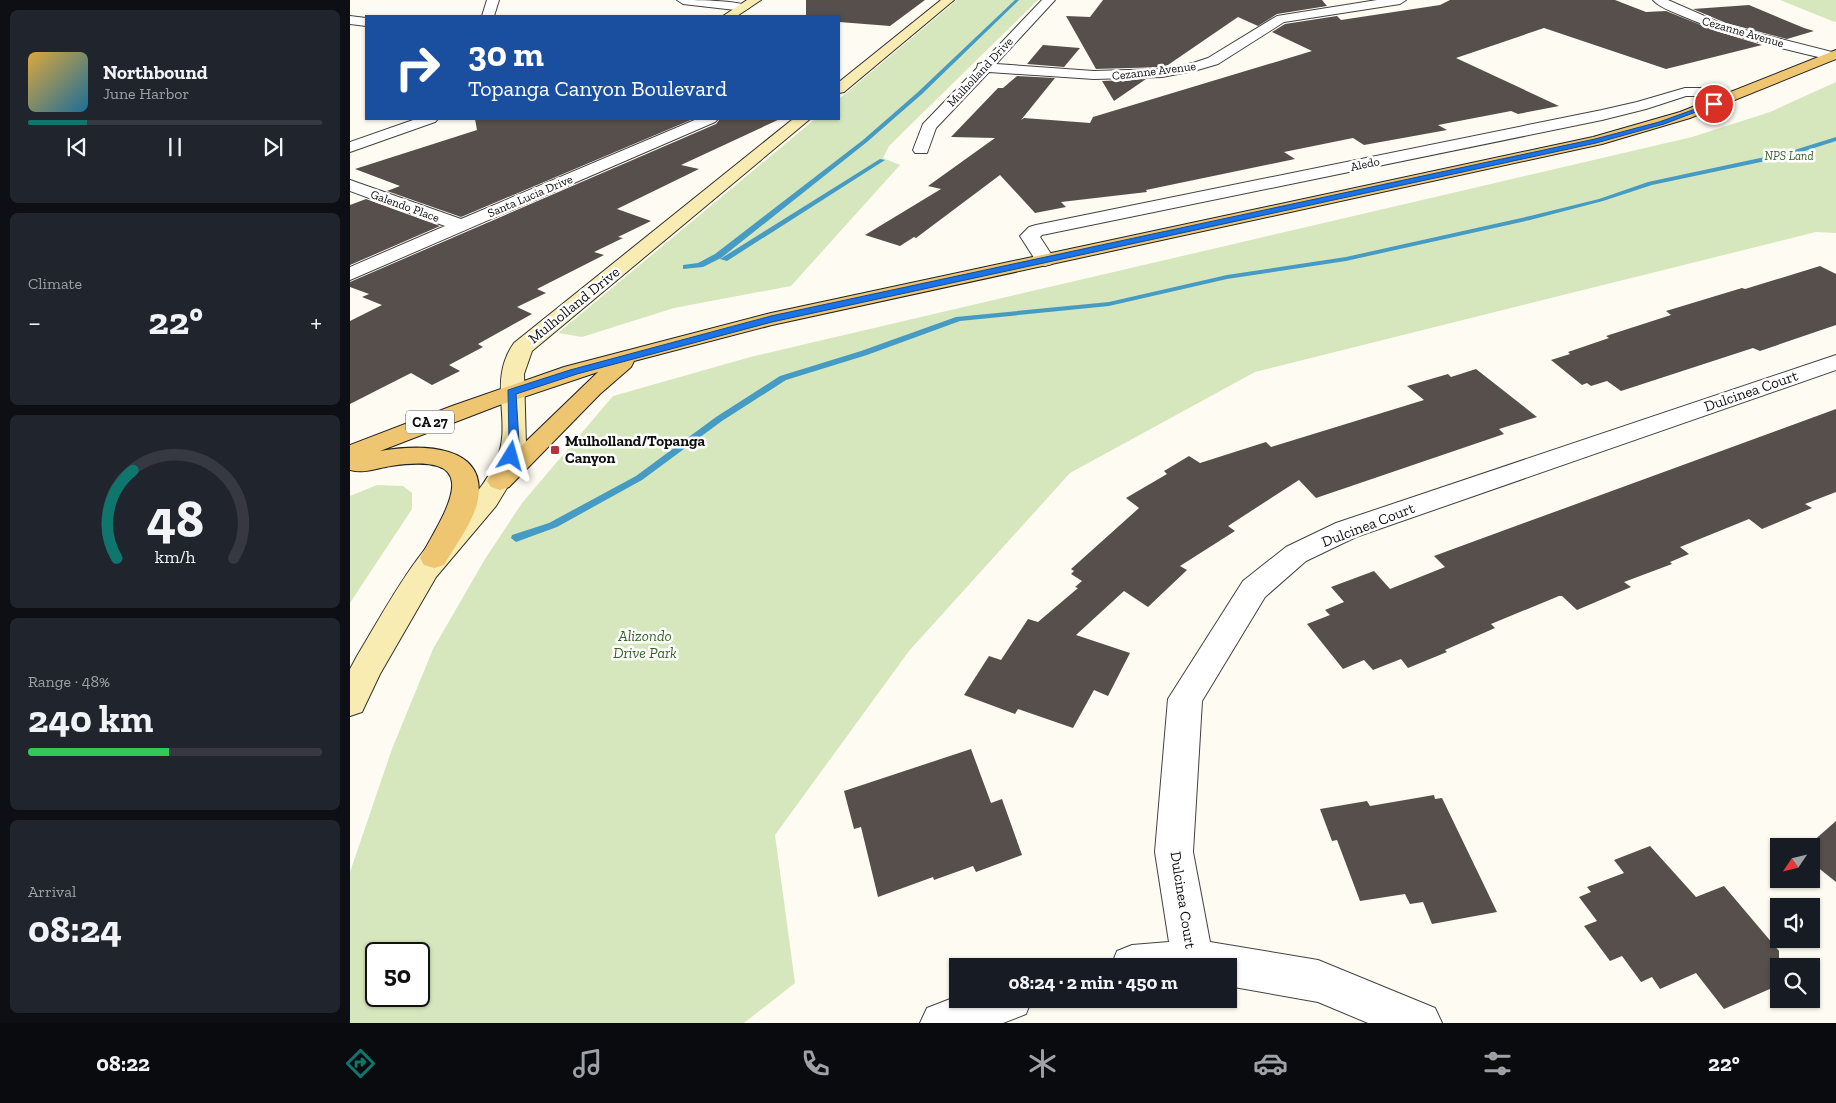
<!DOCTYPE html>
<meta charset="utf-8">
<style>
:root{--surface:#171b24;--page:#20242c;--text:#f1f3f6;--muted:#9ea1a6;--line:#363941;--accent:#0f766e}
body{margin:0;font-family:"Zilla Slab",serif;background:var(--page);color:var(--text);height:100vh;display:flex;flex-direction:column;font-size:19px;white-space:nowrap}
*{box-sizing:border-box;margin:0}
p{font-size:16px;color:var(--muted)}
.icon{flex:none;width:28px;height:28px;fill:none;stroke:currentColor;stroke-width:2;stroke-linecap:round;stroke-linejoin:round}
.map{position:relative;flex:1;overflow:hidden}
.side{display:flex;flex-direction:column;gap:10px;padding:10px;background:#0d0f14;width:350px}
.side>*{flex:none}
.guide{position:absolute;left:15px;top:15px;width:475px;height:105px;border-radius:0px;box-shadow:0 1px 4px #0004;background:#1a4fa0;color:#fff;overflow:hidden}
.needle{width:32px;rotate:235deg}
.fabs{position:absolute;left:1420px;top:838px;display:grid;gap:10px}
.fabs a{display:grid;place-items:center;width:50px;height:50px;border-radius:0px;background:var(--surface);box-shadow:0 1px 4px #0004;font-size:25px}
.speed{position:absolute;left:15px;top:942px;display:flex;gap:10px;font-size:25px;font-weight:700;text-align:center}
.speed>*{display:grid;place-content:center;width:65px;height:65px;border-radius:50%;background:var(--surface);box-shadow:0 1px 4px #0004;line-height:1}
.speed .limit{border:2px solid #111;border-radius:8px;background:#fff;color:#111}
.pin{position:absolute;display:grid;place-items:center;width:42px;height:42px;color:#fff;margin:-21px;border:2px solid #fff;border-radius:50%;box-shadow:0 1px 5px #0007}
.me{position:absolute;width:55px;margin:-28px;rotate:8deg;stroke-linejoin:round;filter:drop-shadow(0 0 4px #0008)}
.turn{display:flex;align-items:center;gap:18px;height:105px;padding:0 20px;font-size:22px}
.turn .icon{width:65px;height:65px;stroke-width:2.5}
.turn b{display:block;font-size:35px;line-height:42px}
.big{font-size:38px;font-weight:800;line-height:1.1}
.side .tile{flex:1;display:flex;flex-direction:column;justify-content:center;gap:8px;min-width:0;padding:0 18px;border-radius:8px;background:var(--page)}
.side .dial{align-items:center;gap:0}
.dial svg{height:130px;overflow:visible;fill:none;stroke:var(--line);stroke-width:7;stroke-linecap:round;text-anchor:middle}
.dial text{fill:var(--text);stroke:none}
.song{display:flex;align-items:center;gap:15px}
.cover{width:60px;height:60px;border-radius:8px;background:linear-gradient(135deg,hsl(40 70% 55%),hsl(200 70% 35%))}
.played{height:5px;border-radius:2px;background:linear-gradient(90deg,var(--accent) 20%,var(--line) 20%)}
.keys{display:flex;justify-content:space-around;direction:ltr}
.heat{display:flex;justify-content:space-between;align-items:center;font-size:28px;direction:ltr}
.charge{height:8px;border-radius:4px;background:linear-gradient(90deg,#34c759 48%,var(--line) 0)}
.trip{position:absolute;left:599px;top:958px;width:288px;height:50px;border-radius:0px;background:var(--surface);box-shadow:0 1px 4px #0004;font-weight:800;line-height:50px;text-align:center}
.tab-bar{display:flex;height:80px;justify-content:space-around;align-items:center;background:#090b0e;color:var(--muted)}
.tab-bar .icon{width:35px;height:35px}
.tab-bar .on{color:var(--accent)}
.tab-bar b{font-size:22px;color:var(--text)}
main{display:flex;flex:1;min-height:0}
.map>svg:first-child{display:block}
.green{fill:#d6e7bd;fill-rule:evenodd}
.lines{fill:none;stroke-linecap:round;stroke-linejoin:round}
.stream{fill:#469bc4;fill-rule:evenodd}
.building{fill:#574f4c}
.street-casing{stroke:#424242;stroke-width:2}
.secondary-casing{stroke:#313131;stroke-width:2}
.primary-casing{stroke:#202020;stroke-width:2}
.street{fill:#fff;fill-rule:evenodd}
.secondary{fill:#f9ecb2;fill-rule:evenodd}
.primary{fill:#eec671;fill-rule:evenodd}
.route{fill:#1a73e8;stroke:#114b97}
.poi-dot{fill:#b53041;stroke:#fff;stroke-width:2}
.labels{text-anchor:middle;stroke-width:5;stroke-linejoin:round;paint-order:stroke}
.far-street-label{font-size:12px;fill:#0f0f0f;stroke:#fff}
.far-park-label{font-size:12px;font-style:italic;fill:#356223;stroke:#fff}
.shield{fill:#fff;stroke:#575757;stroke-width:1}
.shield-label{font-size:14px;font-weight:bold;fill:#0f0f0f}
.street-label{font-size:15px;fill:#0f0f0f;stroke:#fff}
.poi-label{font-size:15px;font-weight:bold;fill:#0f0f0f;stroke:#fff;text-anchor:start}
.park-label{font-size:15px;font-style:italic;fill:#356223;stroke:#fff}
</style>
<main>
<section class="side">
<div class="tile">
<div class="song"><i class="cover"></i><div><b>Northbound</b><p>June Harbor</p></div></div>
<div class="played"></div>
<div class="keys"><svg class="icon" aria-label="previous" viewBox="0 0 24 24"><path d="M18 5L8 12l10 7zM5 5v14"/></svg><svg class="icon" aria-label="pause" viewBox="0 0 24 24"><path d="M8 5v14M16 5v14"/></svg><svg class="icon" aria-label="next" viewBox="0 0 24 24"><path d="M6 5l10 7-10 7zM19 5v14"/></svg></div>
</div>
<div class="tile"><p>Climate</p>
<div class="heat"><a>−</a><b class="big">22°</b><a>+</a></div>
</div>
<div class="tile dial"><svg viewBox="0 0 100 80">
<path d="M14 69A42 42 0 1 1 86 69"/>
<path d="M14 69A42 42 0 0 1 24 15" stroke="#0f766e"/>
<text x="50" y="56" font-size="32" font-weight="700">48</text>
<text x="50" y="72" font-size="11">km/h</text>
</svg></div>
<div class="tile"><p>Range · 48%</p><b class="big">240 km</b><div class="charge"></div></div>
<div class="tile"><p>Arrival</p><b class="big">08:24</b></div>
</section>
<div class="map">
<svg width="1486" height="1023" viewBox="0 0 1486 1023">
<rect width="100%" height="100%" fill="#fefbf2"/>
<path class="green" d="M607,0H688L539,146L533,158L550,165L441,286L324,308L232,337L208,333L465,119H489V99Z
M1430,0H1486V22L1482,21Z
M1486,82V233L1466,232L905,372L720,473L559,651L425,835L445,983L394,1023H0V872L42,749L83,649L135,559L172,503L263,396L404,356L1342,137L1420,112ZM26,954H69V996H26Z
M27,485L53,486L62,493V509L0,603V496Z"/>
<g class="lines">
<path class="stream" d="M665,0H669L572,94L517,142L371,258L353,267L333,269V265L348,263L365,254L513,140L568,92Z
M1486,137V141L1439,156L1302,185L1253,201L1180,220L996,261L877,279L759,306L610,321L517,355L436,380L372,421L292,480L207,527L166,542L161,538L162,535L199,523L286,476L366,417L430,376L511,351L606,317L759,302L877,275L996,257L1180,216L1249,199L1298,182L1438,152Z
M530,159L535,160L377,261L370,259Z"/>
</g>
<path class="building" d="M456,0H575L540,26L489,22V16H456Z
M753,0H972L977,6L927,14L908,26L888,17L815,67L746,69L716,16L740,17Z
M1100,0H1265L1296,12L1316,11L1366,31L1412,45L1316,69L1194,28L1106,58L1209,106L1168,114L1161,111L1088,125L1097,130L1014,145L1003,138L934,152L945,159L796,190L797,192L711,202L716,207L685,213L650,175L566,238L564,237L550,246L515,235L591,189L578,186L645,138L601,137L648,88H653L667,76L705,78L671,120L674,118L740,123L743,117L962,51L922,32L935,24L987,16L991,20L1090,5Z
M1399,5L1454,28L1464,31L1437,39L1376,23L1343,9Z
M693,45L730,48L714,67L677,64Z
M796,79L764,101L752,81Z
M125,119H343L111,217L37,191L50,186L5,169L127,130Z
M370,119H430L331,165L349,169L267,209L301,221L268,237L273,238L244,252L254,255L187,289L196,293L167,307L182,314L128,344L133,347L99,365L110,371L82,385L61,373L0,404V321L32,305L12,297L19,294L0,287V282L366,124Z
M16,199L90,226L0,265V205Z
M1470,266L1486,274V325L1410,351L1403,348L1271,391L1257,381L1241,386L1237,383L1232,385L1201,360L1220,354L1218,352L1259,338L1256,336L1321,315L1316,311L1392,288L1395,289Z
M1126,369L1187,417L1149,429L1154,434L966,498L949,480L878,526L885,531L830,566L837,570L798,607L774,591L726,635L780,653L758,696L744,690L723,728L668,709L665,714L614,695L639,656L651,660L678,619L688,622L728,588L725,587L732,581L721,574L724,571L721,569L789,508L776,498L817,474L814,471L839,456L850,463L916,442L921,447L1074,400L1057,386L1098,374L1101,377Z
M1486,409V492L1455,504L1462,508L1412,529L1399,519L1330,547L1339,554L1320,562L1322,564L1274,582L1281,587L1227,610L1212,596H1209L1141,624L1145,628L1095,650L1097,652L1058,668L1051,659L1023,670L1014,660L993,669L957,624L980,615L975,610L994,602L981,587L1024,571L1040,589L1095,567L1084,556Z
M621,749L641,803L652,799L672,855L626,872L623,866L584,880L583,877L528,897L511,827L504,829L494,791Z
M1084,795L1085,799L1092,798L1147,912L1082,924L1073,902L1060,904L1055,894L1010,901L987,840L982,841L970,809L1017,801L1020,806Z
M1486,821V882L1461,862V843Z
M1300,846L1346,897L1374,886L1429,951V985L1374,1009L1346,973L1310,989L1302,977L1291,982L1272,956L1260,961L1234,926L1247,921L1229,897L1241,892L1237,887L1274,873L1264,860Z"/>
<g class="lines">
<g class="street-casing">
<path id="street" d="M137,0H149L144,16H132Z
M327,0C341,0 391,0 400,7L394,11L333,4Z
M692,0H705L646,64L744,71L812,69L843,63L858,58L927,16L1027,0H1056L1050,4L934,22L868,64L844,71L812,77L744,79L639,72L586,128L577,153H565L563,150L573,124L627,68L628,64L632,63Z
M1303,0H1318L1375,25L1486,53V59L1481,60C1430,48 1378,36 1330,15C1321,11 1309,7 1303,0Z
M0,16L16,18V26L0,24Z
M1335,88H1352L1383,96L1385,99L1383,102L1378,103L1352,96H1336L1296,109L1252,120L692,235L690,237L705,260L702,264L695,266L688,264L670,236L679,227L686,225L1252,110L1287,102Z
M66,119H88L85,122L0,152V142Z
M347,119H368L365,122L0,280V267L95,226L0,191V180L111,219Z
M1486,355V370L1006,537L956,561L915,597L852,701L843,852L860,942L968,960L1085,1008L1092,1023H1018L968,1002L878,986V966H761L767,951L782,945L819,942L805,852L818,699L893,581L936,547L986,523Z
M608,996V999H682L676,1014L653,1023H570L577,1008Z"/>
</g>
<g class="secondary-casing">
<path id="secondary" d="M397,0H411L387,16H373Z
M591,0H604L494,92L489,93V82Z
M443,119H460L182,351L174,374L176,445L166,473L146,506L86,577L30,674L12,712L0,716V669L7,656C27,623 49,582 72,553C96,522 130,498 146,461C164,422 136,383 164,343Z"/>
</g>
<g class="primary-casing">
<path id="primary" d="M1486,50V59L1340,118L1252,144L422,325L284,361L281,367L250,394L159,487L150,490L141,487L137,481L141,475L248,372L147,406L30,451C70,444 141,443 127,504C122,523 104,548 94,565L84,568L74,565L70,558C96,510 139,451 41,466C27,468 14,474 0,470V445L102,406L214,367L421,313L1243,137L1330,112Z"/>
</g>
<use href="#street" class="street"/>
<use href="#secondary" class="secondary"/>
<use href="#primary" class="primary"/>
</g>
<path class="route" d="M1362,103L1367,104L1314,124L1246,143L422,322L227,374L166,394L169,442L165,459H157L156,456L159,442L158,390L220,370L421,316L1245,139L1309,122Z"/>
<rect class="poi-dot" x="200" y="445" width="10" height="10" rx="2.5"/>
<g class="labels">
<g class="far-street-label">
<text transform="translate(1393 32) rotate(16)" y="4">Cezanne Avenue</text>
<text transform="translate(804 71) rotate(-7)" y="4">Cezanne Avenue</text>
<text transform="translate(630 72) rotate(-47)" y="4">Mulholland Drive</text>
<text transform="translate(1015 164) rotate(-12)" y="4">Aledo</text>
<text transform="translate(180 196) rotate(-23)" y="4">Santa Lucia Drive</text>
<text transform="translate(55 206) rotate(20)" y="4">Galendo Place</text>
</g>
<g class="far-park-label">
<text x="1439" y="160">NPS Land</text>
</g>
<rect class="shield" x="56" y="410.5" width="48" height="23" rx="4"/>
<g class="shield-label">
<text x="80" y="427">CA 27</text>
</g>
<g class="street-label">
<text transform="translate(224 305) rotate(-39)" y="5">Mulholland Drive</text>
<text transform="translate(1401 391) rotate(-19)" y="5">Dulcinea Court</text>
<text transform="translate(1018 525) rotate(-21)" y="5">Dulcinea Court</text>
<text transform="translate(833 900) rotate(81)" y="5">Dulcinea Court</text>
</g>
<g class="poi-label">
<text x="215" y="446">Mulholland/Topanga<tspan x="215" dy="17">Canyon</tspan></text>
</g>
<g class="park-label">
<text x="295" y="641">Alizondo<tspan x="295" dy="17">Drive Park</tspan></text>
</g>
</g>
</svg>
<div class="fabs">
<a><svg class="needle" viewBox="-14 -14 28 28"><path d="M0-13l5 13h-10z" fill="#e53935"/><path d="M0 13l5-13h-10z" fill="#9ea1a6"/></svg></a>
<a><svg class="icon" aria-label="sound" viewBox="0 0 24 24"><path d="M4 9h4l5-4v14l-5-4H4zM17 9q2 3 0 6"/></svg></a>
<a><svg class="icon" aria-label="search" viewBox="0 0 24 24"><circle cx="10" cy="10" r="6"/><path d="M15 15l6 6"/></svg></a>
</div>
<div class="speed"><div class="limit">50</div></div>
<div class="pin" style="left:1364px;top:104px;background:#d93025"><svg class="icon" aria-label="arrive" viewBox="0 0 24 24"><path d="M6 21V4h12l-3 4 3 4H6"/></svg></div>
<svg class="me" style="left:161px;top:456px" viewBox="-20 -20 40 40"><path d="M0-17L14 15 0 8-14 15z" fill="#1a73e8" stroke="#fff" stroke-width="4"/></svg>
<div class="trip">08:24 · 2 min · 450 m</div>
<div class="guide">
<div class="turn"><svg class="icon" aria-label="right" viewBox="0 0 24 24"><path d="M7 20v-9h11M14 6l5 5-5 5"/></svg><div><b>30 m</b>Topanga Canyon Boulevard</div></div>
</div>
</div>
</main>
<nav class="tab-bar">
<b>08:22</b>
<svg class="icon on" aria-label="directions" viewBox="0 0 24 24"><path d="M12 3l9 9-9 9-9-9zM9 14v-3h6M13 9l2 2-2 2"/></svg>
<svg class="icon" aria-label="music" viewBox="0 0 24 24"><path d="M9 18V5l10-2v13"/><circle cx="6" cy="18" r="3"/><circle cx="16" cy="16" r="3"/></svg>
<svg class="icon" aria-label="phone" viewBox="0 0 24 24"><path d="M5 4h4l2 5-3 2q2 4 5 5l2-3 5 2v4C11 20 4 13 5 4z"/></svg>
<svg class="icon" aria-label="climate" viewBox="0 0 24 24"><path d="M12 3v18M4 7l16 10M4 17L20 7"/></svg>
<svg class="icon" aria-label="car" viewBox="0 0 24 24"><path d="M5 17H2v-5l4-1 3-4h7l3 4 3 1v5h-3M9 17h6M6 11h13"/><circle cx="7" cy="17" r="2"/><circle cx="17" cy="17" r="2"/></svg>
<svg class="icon" aria-label="filters" viewBox="0 0 24 24"><path d="M4 7h16M4 17h16"/><circle cx="9" cy="7" r="2"/><circle cx="15" cy="17" r="2"/></svg>
<b>22°</b>
</nav>
